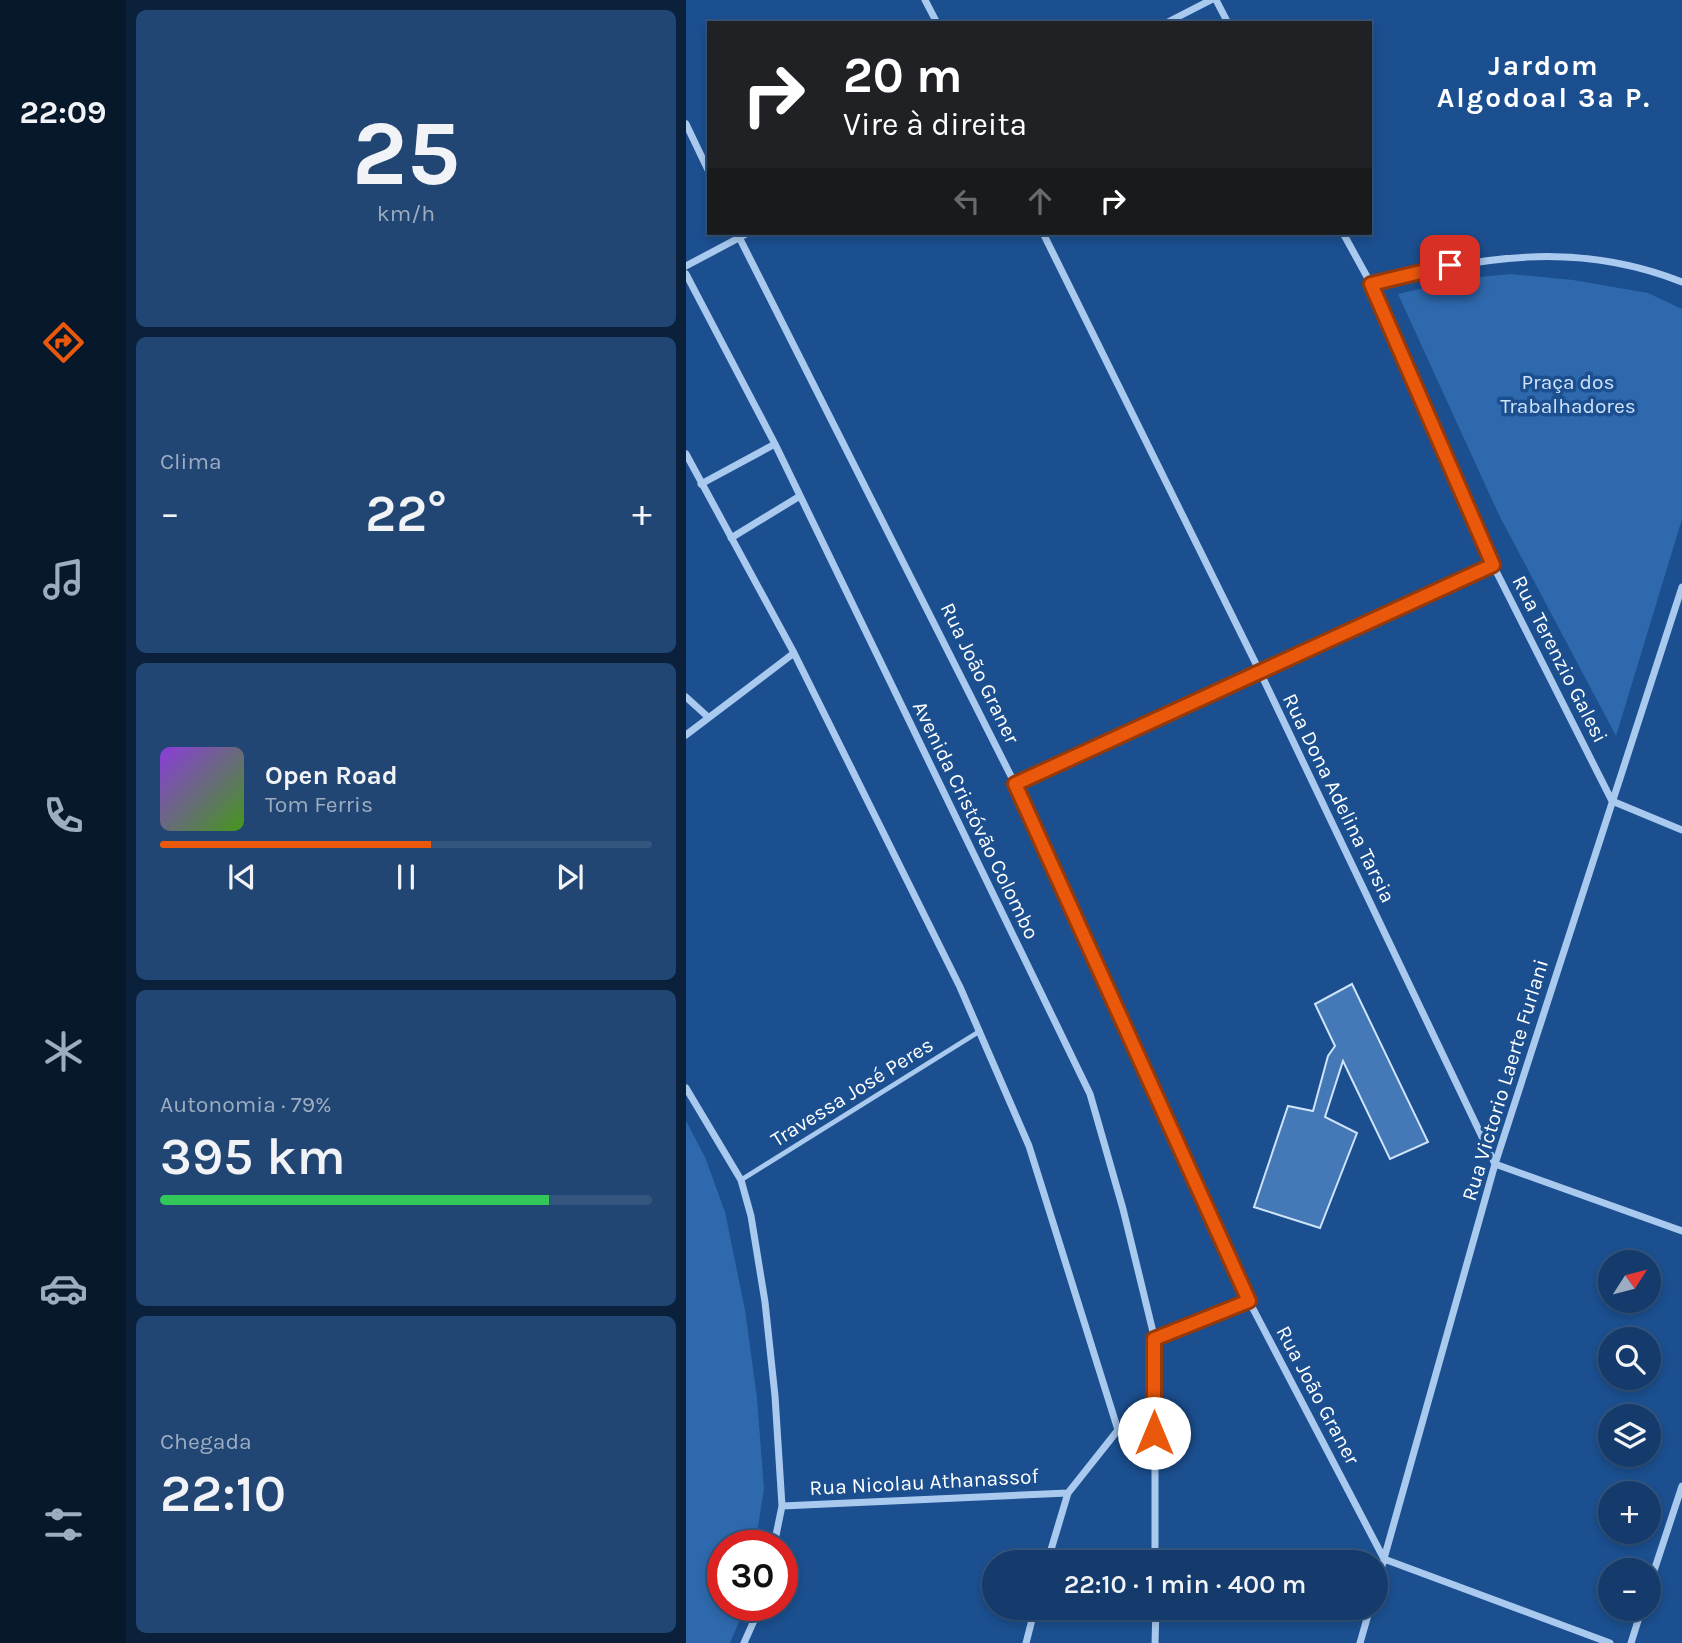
<!DOCTYPE html>
<html lang="pt">
<meta charset="utf-8">
<style>
:root{--surface:#143b6b;--page:#214673;--text:#f1f3f6;--muted:#9dadc1;--line:#33557e;--accent:#ea580c}
body{margin:0;font-family:Karla,sans-serif;background:var(--page);color:var(--text);height:100vh;display:flex;flex-direction:column;font-size:26px;white-space:nowrap}
*{box-sizing:border-box;margin:0}
p{font-size:23px;color:var(--muted)}
.icon{flex:none;width:38px;height:38px;fill:none;stroke:currentColor;stroke-width:2;stroke-linecap:round;stroke-linejoin:round}
.map{position:relative;flex:1;overflow:hidden}
.drawer{display:flex;flex-direction:column;gap:10px;padding:10px;background:#0b203b;width:560px}
.drawer>*{flex:none}
.hud{position:absolute;left:21px;top:21px;width:665px;height:214px;border-radius:0px;box-shadow:0 4px 10px #0003,0 0 0 2px var(--line);background:#202124;color:#fff;overflow:hidden}
.needle{width:46px;rotate:54deg}
.buttons{position:absolute;left:912px;top:1250px;display:grid;gap:14px}
.buttons a{display:grid;place-items:center;width:63px;height:63px;border-radius:50%;background:var(--surface);box-shadow:0 4px 10px #0003,0 0 0 2px var(--line);font-size:35px}
.speed{position:absolute;left:21px;top:1530px;display:flex;gap:14px;font-size:35px;font-weight:700;text-align:center}
.speed>*{display:grid;place-content:center;width:91px;height:91px;border-radius:50%;background:var(--surface);box-shadow:0 4px 10px #0003,0 0 0 2px var(--line);line-height:1}
.speed .limit{border:10px solid #d22;background:#fff;color:#111}
.pin{position:absolute;display:grid;place-items:center;width:60px;height:60px;color:#fff;margin:-30px;border-radius:14px;box-shadow:0 4px 10px #0006}
.me{position:absolute;width:77px;margin:-38px;rotate:0deg;stroke-linejoin:round;filter:drop-shadow(0 0 5px #0008)}
.turn{display:flex;align-items:center;gap:24px;height:147px;padding:0 21px;font-size:32px}
.turn .icon{width:91px;height:91px;stroke-width:2.5}
.turn b{display:block;font-size:49px;line-height:60px}
.lanes{display:flex;align-items:center;height:66px;padding:0 21px;background:#0003;justify-content:center;gap:35px;direction:ltr}
.lanes .off{opacity:.35}
.big{font-size:52px;font-weight:600;line-height:1.1}
.drawer .widget{flex:1;display:flex;flex-direction:column;justify-content:center;gap:10px;min-width:0;padding:0 24px;border-radius:10px;background:var(--page)}
.drawer .dial{align-items:center;gap:0}
.dial b{font-size:91px;line-height:1}
.song{display:flex;align-items:center;gap:21px}
.cover{width:84px;height:84px;border-radius:10px;background:linear-gradient(135deg,hsl(270 70% 55%),hsl(100 70% 35%))}
.played{height:7px;border-radius:4px;background:linear-gradient(90deg,var(--accent) 55%,var(--line) 55%)}
.keys{display:flex;justify-content:space-around;direction:ltr}
.heat{display:flex;justify-content:space-between;align-items:center;font-size:38px;direction:ltr}
.charge{height:10px;border-radius:5px;background:linear-gradient(90deg,#34c759 79%,var(--line) 0)}
.trip{position:absolute;left:296px;top:1550px;width:406px;height:70px;border-radius:35px;background:var(--surface);box-shadow:0 4px 10px #0003,0 0 0 2px var(--line);font-weight:600;line-height:70px;text-align:center}
main{display:flex;flex:1;min-height:0}
.tabs{display:flex;flex-direction:column;width:126px;justify-content:space-around;align-items:center;background:#08182b;color:var(--muted)}
.tabs .icon{width:49px;height:49px}
.tabs .current{color:var(--accent)}
.tabs b{font-size:32px;color:var(--text)}
.map>svg:first-child{display:block}
.green{fill:#2e69ad}
.building{fill:#4478b7;stroke:#cfe3fa;stroke-width:2}
.lines{fill:none;stroke-linecap:round;stroke-linejoin:round}
.service{stroke:#a9c9ee;stroke-width:5}
.minor{stroke:#a9c9ee;stroke-width:7}
.route-casing{stroke:#983908;stroke-width:18}
.route{stroke:#ea580c;stroke-width:12}
.labels{text-anchor:middle;stroke-width:7;stroke-linejoin:round;paint-order:stroke}
.park-label{font-size:21px;fill:#cfe3fa;stroke:#1b4f8f}
.street-label{font-size:21px;fill:#fff;stroke:#1b4f8f}
.district-label{font-size:28px;font-weight:bold;letter-spacing:2px;fill:#fff;stroke:#1b4f8f}
</style>
<main>
<nav class="tabs">
<b>22:09</b>
<svg class="icon current" aria-label="directions" viewBox="0 0 24 24"><path d="M12 3l9 9-9 9-9-9zM9 14v-3h6M13 9l2 2-2 2"/></svg>
<svg class="icon" aria-label="music" viewBox="0 0 24 24"><path d="M9 18V5l10-2v13"/><circle cx="6" cy="18" r="3"/><circle cx="16" cy="16" r="3"/></svg>
<svg class="icon" aria-label="phone" viewBox="0 0 24 24"><path d="M5 4h4l2 5-3 2q2 4 5 5l2-3 5 2v4C11 20 4 13 5 4z"/></svg>
<svg class="icon" aria-label="climate" viewBox="0 0 24 24"><path d="M12 3v18M4 7l16 10M4 17L20 7"/></svg>
<svg class="icon" aria-label="car" viewBox="0 0 24 24"><path d="M5 17H2v-5l4-1 3-4h7l3 4 3 1v5h-3M9 17h6M6 11h13"/><circle cx="7" cy="17" r="2"/><circle cx="17" cy="17" r="2"/></svg>
<svg class="icon" aria-label="filters" viewBox="0 0 24 24"><path d="M4 7h16M4 17h16"/><circle cx="9" cy="7" r="2"/><circle cx="15" cy="17" r="2"/></svg>
</nav>
<section class="drawer">
<div class="widget dial"><b>25</b><p>km/h</p></div>
<div class="widget"><p>Clima</p>
<div class="heat"><a>−</a><b class="big">22°</b><a>+</a></div>
</div>
<div class="widget">
<div class="song"><i class="cover"></i><div><b>Open Road</b><p>Tom Ferris</p></div></div>
<div class="played"></div>
<div class="keys"><svg class="icon" aria-label="previous" viewBox="0 0 24 24"><path d="M18 5L8 12l10 7zM5 5v14"/></svg><svg class="icon" aria-label="pause" viewBox="0 0 24 24"><path d="M8 5v14M16 5v14"/></svg><svg class="icon" aria-label="next" viewBox="0 0 24 24"><path d="M6 5l10 7-10 7zM19 5v14"/></svg></div>
</div>
<div class="widget"><p>Autonomia · 79%</p><b class="big">395 km</b><div class="charge"></div></div>
<div class="widget"><p>Chegada</p><b class="big">22:10</b></div>
</section>
<div class="map">
<svg width="996" height="1643" viewBox="0 0 996 1643">
<rect width="100%" height="100%" fill="#1b4f8f"/>
<path class="green" d="M825,274L887,280L962,293L996,309V519L930,736L813,515L712,294L781,278Z
M0,1121L19,1157L39,1212L59,1310L71,1398L78,1489L69,1545H37V1605H60L44,1643H0Z"/>
<path class="building" d="M666,984L742,1142L704,1159L657,1061L639,1117L671,1133L634,1228L568,1207L602,1106L627,1111L642,1056L649,1046L629,1004Z"/>
<g class="lines">
<path class="service" d="M55,1180L294,1031"/>
<path class="minor" d="M239,0L251,23
M530,0L542,23
M480,23L525,0
M0,124L23,172
M51,233L329,784L563,1301L698,1559L924,1643
M357,233L574,672L809,1164L996,1231
M657,233L685,284L807,565L926,801L996,830
M0,266L62,233
M0,274L89,444L404,1094L437,1209L469,1340V1563
M685,284C794,258 887,239 996,282
M0,454L108,653L274,987L343,1146L432,1430L468,1407
M15,484L89,444
M45,538L114,496
M0,697L22,717
M0,735L108,653
M329,784L807,565
M0,1088L55,1180L65,1216L79,1302L89,1396L96,1506L88,1545
M469,1340L563,1301
M96,1506L382,1493
M361,1563L382,1493L432,1430
M690,1587L809,1164L996,587
M962,1589L996,1486
M58,1643L75,1605
M340,1643L349,1608
M469,1643L470,1608
M674,1643L684,1608
M945,1643L956,1608"/>
</g>
<g class="lines">
<g class="route-casing">
<path id="route" d="M468,1433V1339L563,1301L329,784L807,565L685,284L764,265"/>
</g>
<use href="#route" class="route"/>
</g>
<g class="labels">
<g class="park-label">
<text x="882" y="389">Praça dos<tspan x="882" dy="24">Trabalhadores</tspan></text>
</g>
<g class="street-label">
<text transform="translate(874 659) rotate(63)" y="7">Rua Terenzio Galesi</text>
<text transform="translate(294 673) rotate(64)" y="7">Rua João Graner</text>
<text transform="translate(653 798) rotate(64)" y="7">Rua Dona Adelina Tarsia</text>
<text transform="translate(290 820) rotate(64)" y="7">Avenida Cristóvão Colombo</text>
<text transform="translate(819 1080) rotate(-73)" y="7">Rua Victorio Laerte Furlani</text>
<text transform="translate(166 1092) rotate(-32)" y="7">Travessa José Peres</text>
<text transform="translate(632 1395) rotate(62)" y="7">Rua João Graner</text>
<text transform="translate(238 1482) rotate(-3)" y="7">Rua Nicolau Athanassof</text>
</g>
<g class="district-label">
<text x="858" y="75">Jardom<tspan x="858" dy="32">Algodoal 3ª P.</tspan></text>
</g>
</g>
</svg>
<div class="buttons">
<a><svg class="needle" viewBox="-14 -14 28 28"><path d="M0-13l5 13h-10z" fill="#e53935"/><path d="M0 13l5-13h-10z" fill="#9dadc1"/></svg></a>
<a><svg class="icon" aria-label="search" viewBox="0 0 24 24"><circle cx="10" cy="10" r="6"/><path d="M15 15l6 6"/></svg></a>
<a><svg class="icon" aria-label="layers" viewBox="0 0 24 24"><path d="M12 4l9 5-9 5-9-5zM3 14l9 5 9-5"/></svg></a>
<a>+</a>
<a>−</a>
</div>
<div class="speed"><div class="limit">30</div></div>
<div class="pin" style="left:764px;top:265px;background:#d93025"><svg class="icon" aria-label="arrive" viewBox="0 0 24 24"><path d="M6 21V4h12l-3 4 3 4H6"/></svg></div>
<svg class="me" style="left:468px;top:1433px" viewBox="-20 -20 40 40"><circle r="19" fill="#fff"/><path d="M0-13L10 11 0 6-10 11z" fill="#ea580c"/></svg>
<div class="trip">22:10 · 1 min · 400 m</div>
<div class="hud">
<div class="turn"><svg class="icon" aria-label="right" viewBox="0 0 24 24"><path d="M7 20v-9h11M14 6l5 5-5 5"/></svg><div><b>20 m</b>Vire à direita</div></div>
<div class="lanes"><svg class="icon off" aria-label="left" viewBox="0 0 24 24"><path d="M17 20v-9H6M10 6l-5 5 5 5"/></svg><svg class="icon off" aria-label="ahead" viewBox="0 0 24 24"><path d="M12 20V5M6 11l6-6 6 6"/></svg><svg class="icon" aria-label="right" viewBox="0 0 24 24"><path d="M7 20v-9h11M14 6l5 5-5 5"/></svg></div>
</div>
</div>
</main>
